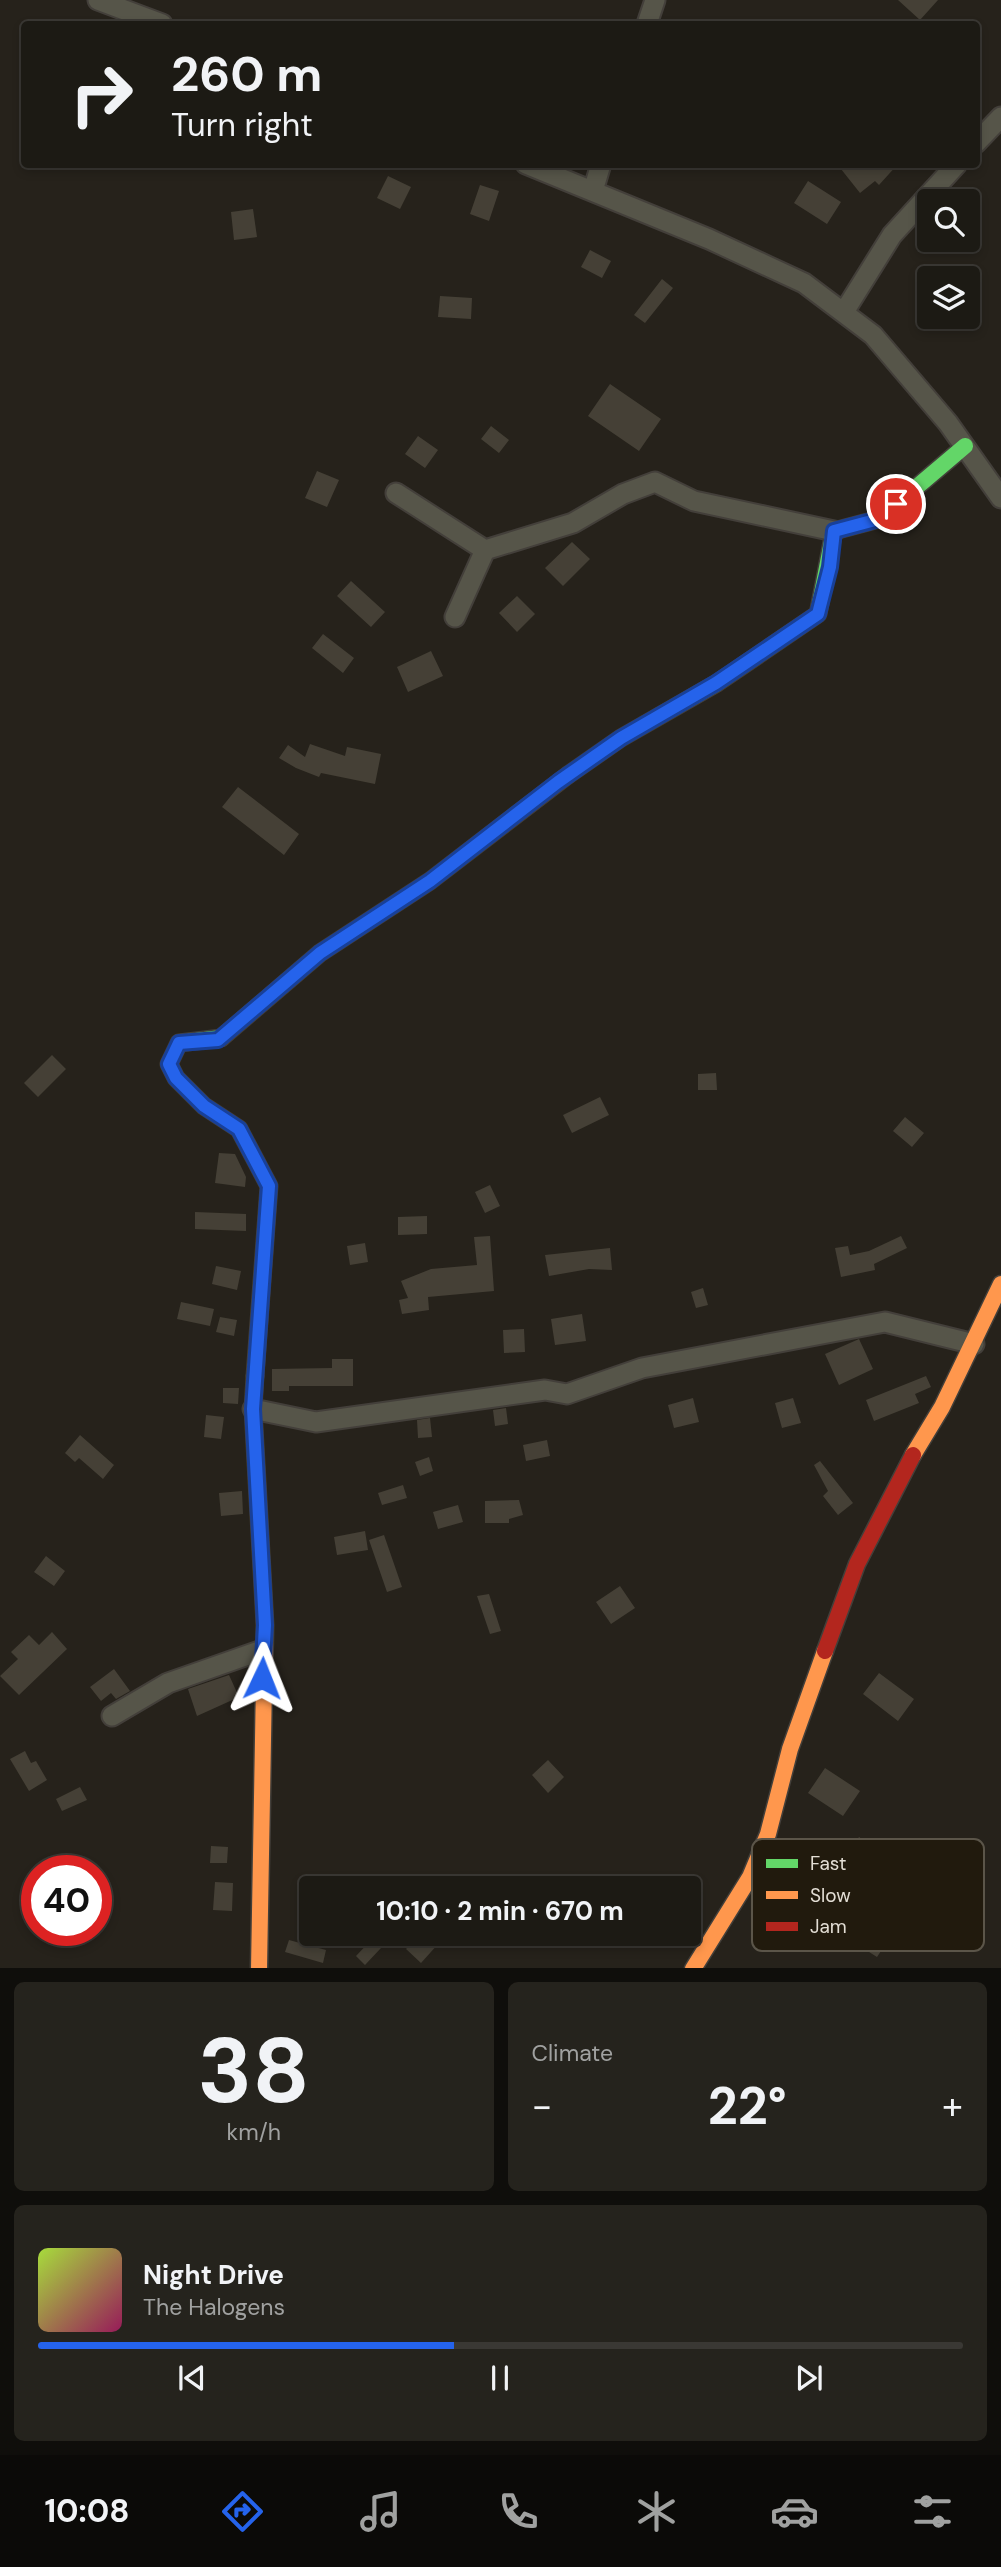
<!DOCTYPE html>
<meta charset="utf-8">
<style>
:root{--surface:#1c1a14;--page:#25231d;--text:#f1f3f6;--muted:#a0a1a0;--line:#3a3834;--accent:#2563eb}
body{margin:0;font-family:"DM Sans",sans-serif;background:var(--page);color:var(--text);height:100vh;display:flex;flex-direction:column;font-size:26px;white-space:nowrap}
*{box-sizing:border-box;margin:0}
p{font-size:23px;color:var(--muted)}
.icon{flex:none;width:38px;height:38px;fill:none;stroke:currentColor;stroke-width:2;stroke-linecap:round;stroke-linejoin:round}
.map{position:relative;height:1968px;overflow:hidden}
.panel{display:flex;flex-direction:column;gap:14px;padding:14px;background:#0f0e0b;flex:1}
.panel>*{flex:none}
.banner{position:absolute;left:21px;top:21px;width:959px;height:147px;border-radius:7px;box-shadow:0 4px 10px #0003,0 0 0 2px var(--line);background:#1c1a14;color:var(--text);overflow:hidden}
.fabs{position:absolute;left:917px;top:189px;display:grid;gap:14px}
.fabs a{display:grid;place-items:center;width:63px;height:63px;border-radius:7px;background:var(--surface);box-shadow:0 4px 10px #0003,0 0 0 2px var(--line);font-size:35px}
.speed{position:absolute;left:21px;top:1855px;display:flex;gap:14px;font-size:35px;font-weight:700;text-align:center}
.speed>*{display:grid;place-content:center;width:91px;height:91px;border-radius:50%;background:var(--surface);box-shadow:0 4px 10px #0003,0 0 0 2px var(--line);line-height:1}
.speed .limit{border:10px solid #d22;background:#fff;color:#111}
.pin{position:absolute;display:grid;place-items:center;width:60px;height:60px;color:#fff;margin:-30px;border:4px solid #fff;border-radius:50%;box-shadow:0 2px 7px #0007}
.me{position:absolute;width:77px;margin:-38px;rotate:2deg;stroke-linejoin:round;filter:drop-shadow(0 0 5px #0008)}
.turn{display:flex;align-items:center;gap:24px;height:147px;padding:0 35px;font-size:32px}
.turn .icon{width:91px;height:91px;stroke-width:2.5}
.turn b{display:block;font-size:49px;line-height:60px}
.big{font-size:52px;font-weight:700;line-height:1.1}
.panel .tile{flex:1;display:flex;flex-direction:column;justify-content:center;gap:10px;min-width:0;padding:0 24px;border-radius:10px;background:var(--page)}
.panel .dial{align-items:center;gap:0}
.dial b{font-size:91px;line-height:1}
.song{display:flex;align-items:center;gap:21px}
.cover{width:84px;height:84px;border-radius:10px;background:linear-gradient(135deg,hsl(80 70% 55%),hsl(330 70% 35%))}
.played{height:7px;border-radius:4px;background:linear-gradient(90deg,var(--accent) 45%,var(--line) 45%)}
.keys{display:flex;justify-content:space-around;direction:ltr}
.heat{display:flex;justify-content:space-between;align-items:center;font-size:38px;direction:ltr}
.panel .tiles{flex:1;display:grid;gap:14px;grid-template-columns:1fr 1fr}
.tile:last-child{grid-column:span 2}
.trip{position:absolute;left:299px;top:1876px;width:402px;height:70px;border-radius:7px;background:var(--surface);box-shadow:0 4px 10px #0003,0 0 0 2px var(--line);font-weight:700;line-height:70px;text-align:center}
.dock{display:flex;height:112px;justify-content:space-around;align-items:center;background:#0b0a08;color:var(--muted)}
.dock .icon{width:49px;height:49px}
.dock .active{color:var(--accent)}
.dock b{font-size:32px;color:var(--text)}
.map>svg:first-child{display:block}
.building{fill:#454036}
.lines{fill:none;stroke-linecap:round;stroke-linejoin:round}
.street-casing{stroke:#433f3a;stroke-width:23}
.fast-casing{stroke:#433f3a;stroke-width:19}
.slow-casing{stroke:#433f3a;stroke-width:19}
.jam-casing{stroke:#433f3a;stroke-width:19}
.street{stroke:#565549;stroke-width:19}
.fast{stroke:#63d668;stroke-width:16}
.slow{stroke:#ff974d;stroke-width:16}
.jam{stroke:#b3261e;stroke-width:16}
.route-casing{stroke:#184099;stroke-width:18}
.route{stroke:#2563eb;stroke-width:12}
.key{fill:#211a0d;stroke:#5b5549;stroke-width:2}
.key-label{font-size:19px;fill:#e3ded5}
</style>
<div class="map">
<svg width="1001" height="1969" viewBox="0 0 1001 1969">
<rect width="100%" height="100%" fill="#26221b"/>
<path class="building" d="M898,0H938L920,20Z
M837,164H898L879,185L875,181L860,193Z
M388,176L411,187L400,209L377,198Z
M808,181L841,202L827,224L794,203Z
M480,185L499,191L489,221L470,214Z
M253,209L257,237L234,240L231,212Z
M590,250L611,261L602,278L581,267Z
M662,279L673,288L645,323L634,315Z
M440,296L472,298L471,319L438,317Z
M610,384L661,419L639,451L588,416Z
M491,426L509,440L499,453L481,439Z
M418,436L438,450L425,468L405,454Z
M317,471L339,480L327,507L305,498Z
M572,542L590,559L563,586L545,568Z
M351,581L385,612L371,627L337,596Z
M517,596L535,614L517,632L499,613Z
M323,634L354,658L343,673L312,648Z
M431,651L443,676L408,692L397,667Z
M310,744L345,756L347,747L381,754L375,784L321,773L319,777L296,768L279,758L288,745L305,757Z
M238,787L299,834L284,855L222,807Z
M52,1055L66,1069L38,1097L24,1083Z
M716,1073L717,1090H698V1074Z
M600,1097L609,1115L572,1133L563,1115Z
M905,1117L924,1133L912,1147L893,1131Z
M219,1153L235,1154L246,1177L245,1187L215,1183Z
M490,1185L500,1206L485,1213L475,1192Z
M195,1212L246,1214V1231L195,1229Z
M427,1216V1234L398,1235V1217Z
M490,1236L494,1291L428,1297L429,1310L402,1314L399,1300L408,1298L401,1281L431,1269L477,1265L474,1237Z
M901,1236L907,1248L874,1264L875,1270L841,1277L835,1248L848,1246L850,1255L869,1251Z
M365,1243L368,1262L350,1265L347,1246Z
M610,1248L612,1270L589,1269L549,1276L545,1255Z
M216,1266L241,1271L237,1290L212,1284Z
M703,1288L708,1305L696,1308L691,1292Z
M181,1302L214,1309L210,1326L177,1319Z
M582,1314L586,1341L555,1345L551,1319Z
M220,1317L237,1320L234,1336L216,1332Z
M524,1329L525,1352L504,1353L503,1330Z
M859,1339L873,1369L839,1385L825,1354Z
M332,1359H353V1386H289V1391H272V1369L332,1368Z
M926,1376L931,1387L915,1394L919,1403L874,1421L866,1400Z
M223,1388H239L238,1404L223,1403Z
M693,1398L699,1422L674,1428L668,1405Z
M793,1398L801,1423L782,1428L775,1403Z
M506,1408L508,1424L495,1426L493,1410Z
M206,1415L224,1417L221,1439L204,1437Z
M430,1418L432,1437L418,1438L417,1420Z
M80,1435L114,1465L103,1479L79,1458L75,1462L65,1453Z
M547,1440L550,1456L526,1461L523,1445Z
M429,1457L433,1471L420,1476L415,1462Z
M820,1461L853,1503L838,1515L823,1496L828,1491L814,1465Z
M403,1485L407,1498L382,1505L378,1493Z
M242,1491L243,1514L221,1516L219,1493Z
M519,1500L523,1515L509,1519V1523H485V1501Z
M458,1505L463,1522L438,1529L433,1512Z
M365,1531L368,1550L337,1555L334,1537Z
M384,1535L402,1587L387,1592L369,1540Z
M46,1556L65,1571L54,1586L34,1572Z
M620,1586L635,1608L611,1624L596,1602Z
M489,1594L501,1631L490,1634L477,1596Z
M52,1632L67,1649L19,1695L0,1676L18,1659L11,1652L29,1635L39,1645Z
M114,1669L130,1691L116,1699L111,1693L101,1701L90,1687Z
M879,1673L914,1699L898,1721L863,1694Z
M229,1675L239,1697L197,1716L188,1689Z
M25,1751L31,1763L36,1761L47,1780L29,1791L10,1759Z
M548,1760L564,1777L548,1793L532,1775Z
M825,1768L860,1791L843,1816L808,1793Z
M80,1787L87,1800L62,1811L56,1799Z
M859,1837L926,1883L877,1957L858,1945L859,1942L809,1911Z
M211,1846L228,1847L227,1863H210Z
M215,1882L233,1883L232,1911L213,1910Z
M420,1934H428L439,1943L421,1963L406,1949Z
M372,1939L381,1948L365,1965L356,1956Z
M289,1940L326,1950L323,1963L285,1952Z"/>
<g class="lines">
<g class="street-casing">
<path id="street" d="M98,0L162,24
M647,24L655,0
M976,143L1001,117
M526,164L709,239L804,283L873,335L948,423L1001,498
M593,191L601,164
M844,312L892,235L957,164
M396,493L485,550
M455,617L485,550L573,523L623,494L655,482L694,501L834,531
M253,1409L316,1422L545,1390L567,1394L642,1368L885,1322L974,1344
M112,1716L168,1683L262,1650"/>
</g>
<g class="fast-casing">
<path id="fast" d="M568,775L621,738L717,683L818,614L834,531L879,519L965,446
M221,1038L179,1043L169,1064L176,1078L204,1106L239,1129L269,1186L255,1376"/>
</g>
<g class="slow-casing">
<path id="slow" d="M255,1376L253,1409L265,1625L259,1969
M913,1455L942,1407L1001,1284
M693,1969L750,1877L768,1834L790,1749L825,1651"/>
</g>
<g class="jam-casing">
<path id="jam" d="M221,1038L320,953L430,881L568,775
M825,1651L857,1564L913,1455"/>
</g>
<use href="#street" class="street"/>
<use href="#fast" class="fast"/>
<use href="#slow" class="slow"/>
<use href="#jam" class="jam"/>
</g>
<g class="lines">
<g class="route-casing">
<path id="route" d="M262,1678L265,1625L253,1409L269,1186L239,1129L204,1106L176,1078L169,1064L179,1043L218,1040L320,953L430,881L558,782L621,738L716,683L818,614L830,567L834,531L879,519L896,504"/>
</g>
<use href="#route" class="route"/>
</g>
<rect x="752" y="1839" width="232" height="112" rx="10" class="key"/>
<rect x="766" y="1859" width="32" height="9" fill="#63d668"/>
<rect x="766" y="1891" width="32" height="8" fill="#ff974d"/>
<rect x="766" y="1922" width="32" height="9" fill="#b3261e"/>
<g class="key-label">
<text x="810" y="1870">Fast</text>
<text x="810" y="1902">Slow</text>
<text x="810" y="1933">Jam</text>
</g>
</svg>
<div class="fabs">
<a><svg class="icon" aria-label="search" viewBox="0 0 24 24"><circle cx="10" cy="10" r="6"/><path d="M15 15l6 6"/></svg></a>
<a><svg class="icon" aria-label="layers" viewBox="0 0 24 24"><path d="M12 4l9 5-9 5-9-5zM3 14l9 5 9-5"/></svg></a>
</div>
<div class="speed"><div class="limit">40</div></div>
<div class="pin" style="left:896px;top:504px;background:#d93025"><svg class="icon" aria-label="arrive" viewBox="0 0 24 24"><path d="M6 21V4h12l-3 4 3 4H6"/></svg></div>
<svg class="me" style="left:262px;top:1678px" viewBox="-20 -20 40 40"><path d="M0-17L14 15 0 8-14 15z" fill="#2563eb" stroke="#fff" stroke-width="4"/></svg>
<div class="trip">10:10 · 2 min · 670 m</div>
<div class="banner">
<div class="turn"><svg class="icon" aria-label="right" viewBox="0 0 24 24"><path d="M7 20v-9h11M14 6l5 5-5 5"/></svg><div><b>260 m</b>Turn right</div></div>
</div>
</div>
<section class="panel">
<div class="tiles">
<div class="tile dial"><b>38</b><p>km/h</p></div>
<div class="tile"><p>Climate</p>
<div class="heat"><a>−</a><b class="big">22°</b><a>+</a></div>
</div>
<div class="tile">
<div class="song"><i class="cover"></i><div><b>Night Drive</b><p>The Halogens</p></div></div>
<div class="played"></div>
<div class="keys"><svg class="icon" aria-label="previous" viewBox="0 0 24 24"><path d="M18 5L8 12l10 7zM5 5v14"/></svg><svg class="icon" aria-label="pause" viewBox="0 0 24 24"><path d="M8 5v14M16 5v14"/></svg><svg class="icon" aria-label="next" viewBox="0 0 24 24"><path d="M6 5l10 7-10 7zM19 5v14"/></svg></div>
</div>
</div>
</section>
<nav class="dock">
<b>10:08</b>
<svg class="icon active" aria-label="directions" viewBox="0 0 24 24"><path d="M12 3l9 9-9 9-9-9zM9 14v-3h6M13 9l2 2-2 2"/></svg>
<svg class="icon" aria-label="music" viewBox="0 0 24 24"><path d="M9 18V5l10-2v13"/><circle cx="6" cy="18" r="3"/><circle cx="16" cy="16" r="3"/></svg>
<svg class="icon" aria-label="phone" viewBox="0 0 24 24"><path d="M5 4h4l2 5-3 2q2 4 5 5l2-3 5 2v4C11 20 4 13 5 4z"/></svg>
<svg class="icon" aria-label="climate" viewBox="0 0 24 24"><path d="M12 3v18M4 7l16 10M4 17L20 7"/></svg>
<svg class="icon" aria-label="car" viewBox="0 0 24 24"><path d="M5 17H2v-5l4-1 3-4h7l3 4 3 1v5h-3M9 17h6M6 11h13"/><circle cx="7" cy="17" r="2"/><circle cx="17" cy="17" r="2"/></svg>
<svg class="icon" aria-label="filters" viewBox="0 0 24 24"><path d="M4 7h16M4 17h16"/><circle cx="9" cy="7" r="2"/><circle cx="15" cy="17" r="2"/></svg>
</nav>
